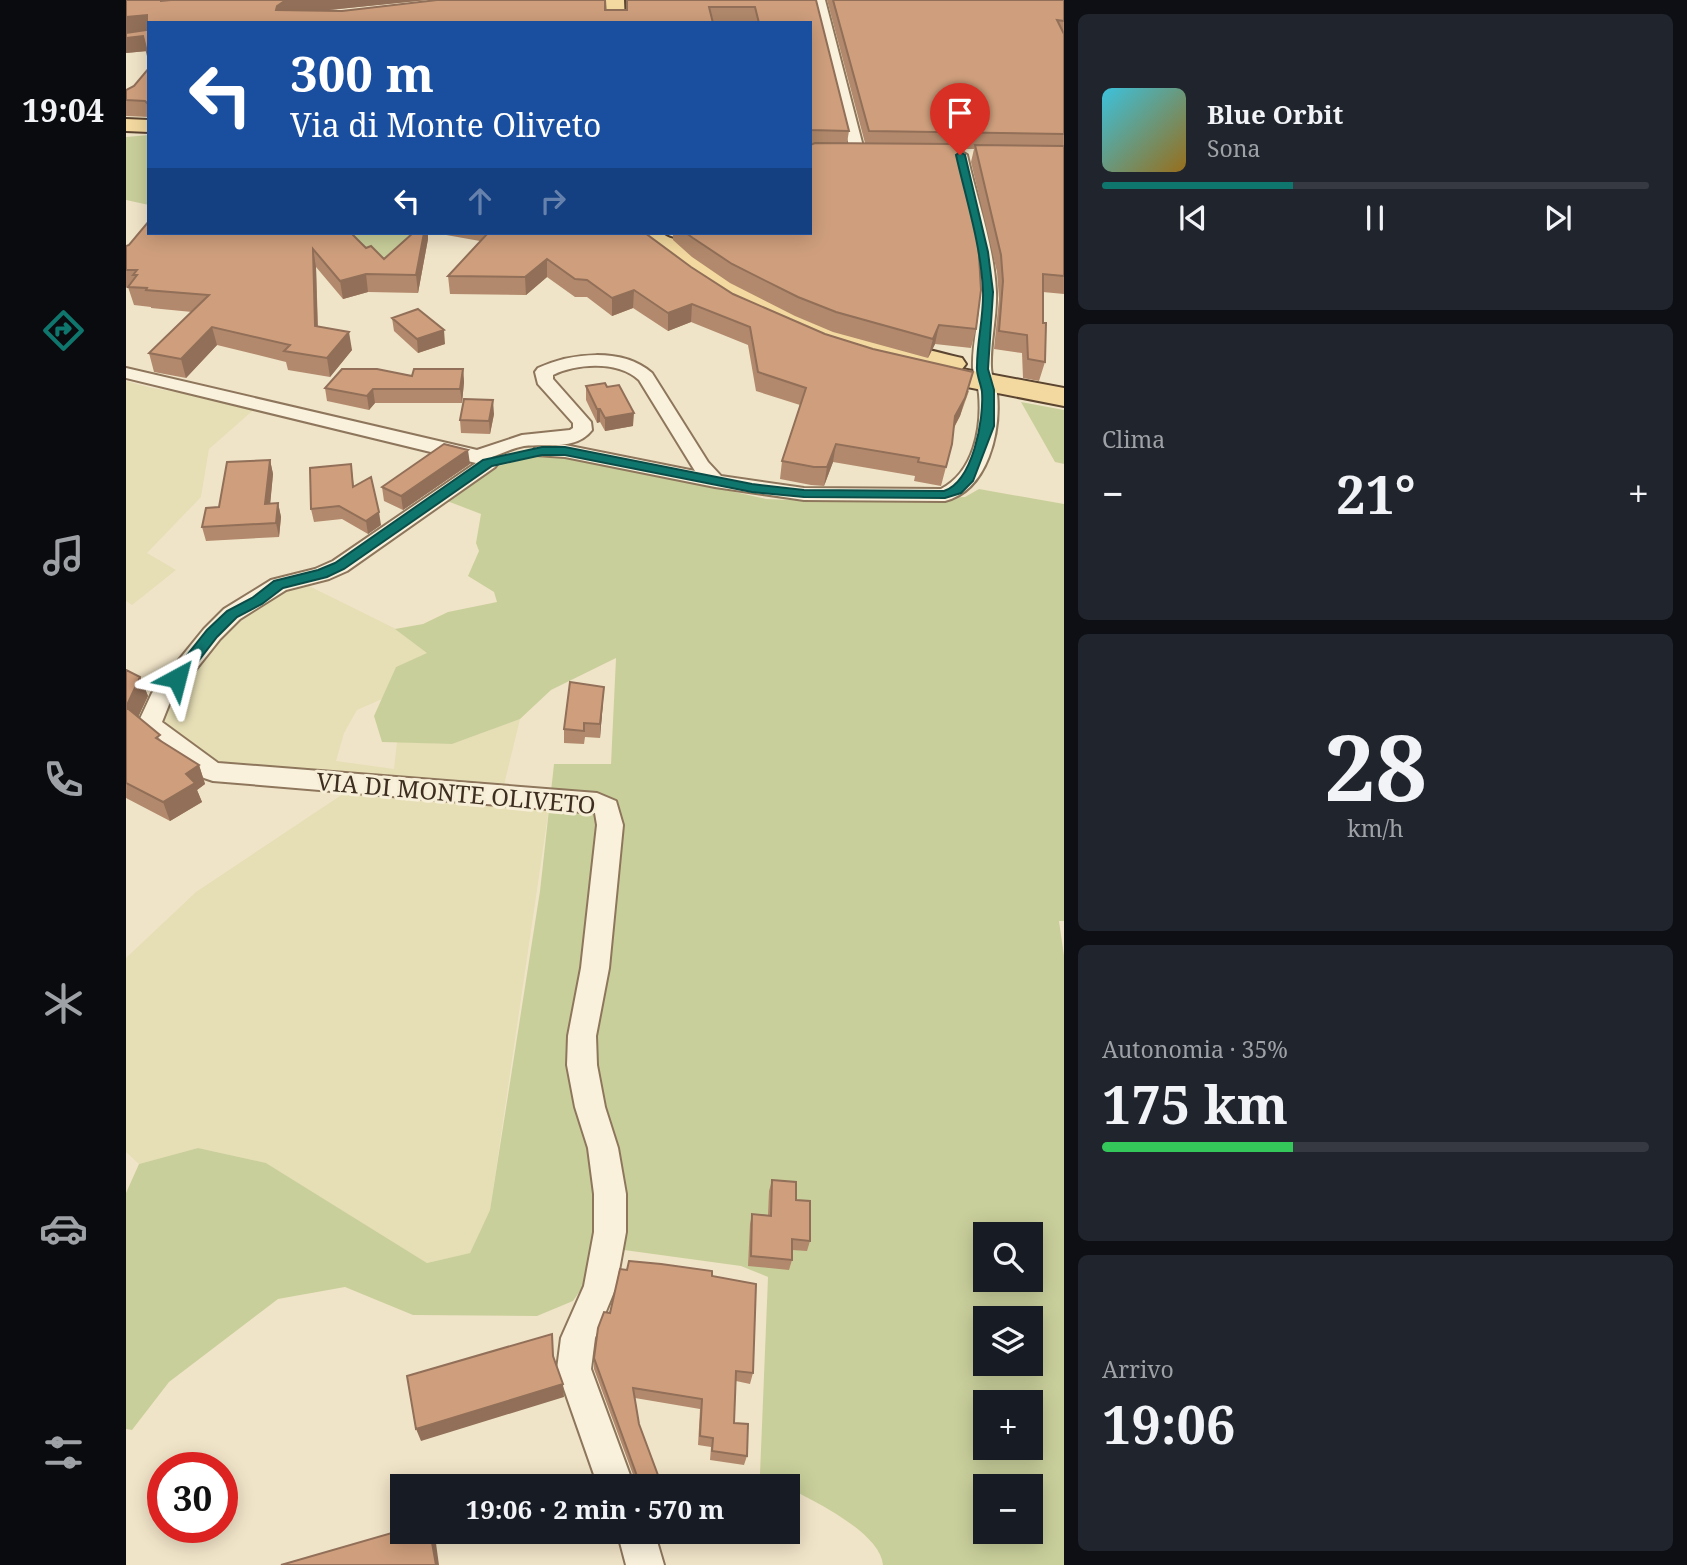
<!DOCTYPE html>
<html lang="it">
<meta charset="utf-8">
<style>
:root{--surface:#171b24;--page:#20242c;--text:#f1f3f6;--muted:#9ea1a6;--line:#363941;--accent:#0f766e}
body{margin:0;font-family:"Noto Serif",serif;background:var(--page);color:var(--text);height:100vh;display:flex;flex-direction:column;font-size:26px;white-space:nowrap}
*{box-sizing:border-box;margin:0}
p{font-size:23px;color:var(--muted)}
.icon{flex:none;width:38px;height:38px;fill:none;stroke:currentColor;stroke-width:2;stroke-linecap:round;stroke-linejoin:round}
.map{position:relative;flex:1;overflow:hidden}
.sheet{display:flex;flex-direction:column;gap:14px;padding:14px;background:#0d0f14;width:623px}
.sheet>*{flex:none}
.banner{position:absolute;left:21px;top:21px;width:665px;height:214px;border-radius:0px;box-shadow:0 4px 18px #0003;background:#1a4fa0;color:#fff;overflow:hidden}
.fabs{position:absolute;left:847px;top:1222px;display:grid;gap:14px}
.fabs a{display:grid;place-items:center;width:70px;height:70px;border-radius:0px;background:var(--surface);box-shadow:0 4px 18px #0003;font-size:35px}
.speed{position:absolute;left:21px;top:1452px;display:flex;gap:14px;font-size:35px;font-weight:700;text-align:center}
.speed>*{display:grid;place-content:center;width:91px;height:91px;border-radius:50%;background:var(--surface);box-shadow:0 4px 18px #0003;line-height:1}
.speed .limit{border:10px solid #d22;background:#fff;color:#111}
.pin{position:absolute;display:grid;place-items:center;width:60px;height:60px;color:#fff;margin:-72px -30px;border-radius:50% 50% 50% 0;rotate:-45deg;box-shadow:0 0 7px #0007}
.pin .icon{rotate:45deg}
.me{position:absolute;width:77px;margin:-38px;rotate:38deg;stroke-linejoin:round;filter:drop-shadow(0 0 5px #0008)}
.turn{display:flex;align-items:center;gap:24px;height:147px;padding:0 28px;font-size:32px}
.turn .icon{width:91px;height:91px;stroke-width:2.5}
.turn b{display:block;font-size:49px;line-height:60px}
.lanes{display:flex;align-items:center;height:66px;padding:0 28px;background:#0003;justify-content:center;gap:35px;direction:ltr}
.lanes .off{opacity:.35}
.big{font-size:52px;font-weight:700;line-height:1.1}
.sheet .card{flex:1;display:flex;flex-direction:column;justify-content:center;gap:10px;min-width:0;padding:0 24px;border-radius:10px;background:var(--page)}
.sheet .dial{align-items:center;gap:0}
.dial b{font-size:91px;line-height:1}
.song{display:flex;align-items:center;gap:21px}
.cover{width:84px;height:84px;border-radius:10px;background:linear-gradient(135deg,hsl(190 70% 55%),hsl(40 70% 35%))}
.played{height:7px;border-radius:4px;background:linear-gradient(90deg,var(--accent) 35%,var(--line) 35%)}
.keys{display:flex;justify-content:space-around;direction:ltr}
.heat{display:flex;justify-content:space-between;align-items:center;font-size:38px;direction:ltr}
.charge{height:10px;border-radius:5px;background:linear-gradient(90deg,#34c759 35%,var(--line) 0)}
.trip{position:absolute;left:264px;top:1474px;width:410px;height:70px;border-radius:0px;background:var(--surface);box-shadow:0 4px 18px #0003;font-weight:700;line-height:70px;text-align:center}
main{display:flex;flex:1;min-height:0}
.tabs{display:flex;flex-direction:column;width:126px;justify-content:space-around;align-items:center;background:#090b0e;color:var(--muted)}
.tabs .icon{width:49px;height:49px}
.tabs .selected{color:var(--accent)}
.tabs b{font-size:32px;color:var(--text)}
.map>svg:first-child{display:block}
.farmland{fill:#e6deb5}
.green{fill:#c9cf9b;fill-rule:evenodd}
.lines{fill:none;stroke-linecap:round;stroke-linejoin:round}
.street-casing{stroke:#8d765c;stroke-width:4}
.primary-casing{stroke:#5b4430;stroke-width:4}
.street{fill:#faf1dc;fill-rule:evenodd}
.primary{fill:#f3d9a0;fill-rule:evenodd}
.wall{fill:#b2896c}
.shaded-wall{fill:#916f58}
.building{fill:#cf9f7d;stroke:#916f58;stroke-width:2}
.route{fill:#0f766e;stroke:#0a4d48;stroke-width:2}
.labels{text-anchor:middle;stroke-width:6;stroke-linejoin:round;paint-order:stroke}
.street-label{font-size:24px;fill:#3d2e20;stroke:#f7eed8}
</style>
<main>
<nav class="tabs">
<b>19:04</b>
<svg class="icon selected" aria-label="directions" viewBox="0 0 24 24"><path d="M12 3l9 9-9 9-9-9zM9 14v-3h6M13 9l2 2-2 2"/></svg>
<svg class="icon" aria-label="music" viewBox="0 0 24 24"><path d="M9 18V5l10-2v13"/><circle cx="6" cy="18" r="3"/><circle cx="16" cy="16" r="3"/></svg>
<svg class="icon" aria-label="phone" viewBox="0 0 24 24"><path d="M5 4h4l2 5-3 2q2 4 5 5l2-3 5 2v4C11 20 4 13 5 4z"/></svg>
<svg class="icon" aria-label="climate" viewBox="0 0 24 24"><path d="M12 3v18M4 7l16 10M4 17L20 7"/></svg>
<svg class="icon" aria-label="car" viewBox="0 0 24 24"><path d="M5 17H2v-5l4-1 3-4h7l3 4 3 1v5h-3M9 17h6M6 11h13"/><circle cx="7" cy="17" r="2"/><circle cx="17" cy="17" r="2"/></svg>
<svg class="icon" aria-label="filters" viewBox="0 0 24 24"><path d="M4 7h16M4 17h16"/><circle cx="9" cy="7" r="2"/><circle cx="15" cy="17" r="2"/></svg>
</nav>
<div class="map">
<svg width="938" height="1565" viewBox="0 0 938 1565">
<rect width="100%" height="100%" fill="#f0e4c8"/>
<path class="farmland" d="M0,381L26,388L132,406L83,449L75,497L21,553L50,570L6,605L0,601Z
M177,583L280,634L302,653L270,667L256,699L231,710L218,733L210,761L268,769L271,742L326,744L394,719L377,789L99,767L32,718L103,621L167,584Z
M220,792L423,808L364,1210L344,1253L301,1263L140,1163L72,1148L13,1164L0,1152V958L70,892Z"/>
<path class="green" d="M23,135V205L0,200V137Z
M179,233H298L263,268Z
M895,402L938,410V464L929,462Z
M415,455L469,461L640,499L710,502L839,497L853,489L938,504V921H933L938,956V1565H757C754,1527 664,1490 634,1474L642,1277L615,1266L498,1250V1171L479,1121L482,1181L463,1278L447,1301L411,1316L287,1315L219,1287L152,1299L43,1382L6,1430L0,1429V1193L13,1164L72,1148L140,1163L301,1263L344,1253L364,1210L414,891L428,764H485L490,658L425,690L394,719L326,744L256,742L248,716L270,667L301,653L269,629L297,624L322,612L371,602L368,592L342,576L353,551L350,543L355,514L316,499L357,470ZM859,1234H905V1279H859ZM859,1318H905V1363H859ZM859,1402H905V1447H859ZM859,1486H905V1531H859Z"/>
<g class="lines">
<g class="street-casing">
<path id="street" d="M687,0H699L739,154L737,157L732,158L725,154Z
M834,151L841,155C851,200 868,245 870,292C871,317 864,342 865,367C865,376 870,384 871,393C875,432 862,490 819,501L678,500L589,487L439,457L410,455L407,451L410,447L439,445L569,471L513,380C492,361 452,363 427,375V379L465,422L466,430C450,451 421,443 398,446C387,448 377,453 366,457L372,463L369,467L221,571L203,579L160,590L114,619L94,639L44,702L36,722L92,763L471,793L490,801L497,825L483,968L470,1036L471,1065L479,1107L492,1148L500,1194V1232L490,1287L469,1338L465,1369L508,1486H472L431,1369L435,1338L458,1286L468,1232V1194L462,1148L449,1107L441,1065L442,1036L455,968L471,825L469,813L87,781L78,778L21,736L12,723L26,693L78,629L98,609L145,580L189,569L207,561L350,463L0,378V368L351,450L396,435L444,430L447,428V423L412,384L409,372L412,368C445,353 496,347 526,373L582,462L595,476L678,488L815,489C848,472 856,428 853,394C852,385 848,377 847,368C846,343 854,318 854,293C853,246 837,201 827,155Z
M491,1531H528L538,1565H500Z"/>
</g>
<g class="primary-casing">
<path id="primary" d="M480,0H498L499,23H481Z
M0,119L23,120V132L0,131Z
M510,233H536C548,243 553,236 564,244C584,257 601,272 622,284C688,323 762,340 836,358L840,364L836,369L938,388V406L785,376L781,370L787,364C712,345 642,320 577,277L567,281L558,278Z"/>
</g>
<use href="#street" class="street"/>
<use href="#primary" class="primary"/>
</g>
<path class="wall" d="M45,0H301L202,10H500V0H690L723,131L721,143H739L701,0H938V294L917,292L919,362L913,381L897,378L896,353L868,349L873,299L871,272L845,162L848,149H831L850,329L845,348L809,344L802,358L707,332L669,316L604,283L566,257L547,240V233H684V23L587,22L21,51L0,53Z
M23,68V117L0,116V90L8,86Z
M287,233H302V239L292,293L242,292L217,299L190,267L192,326L226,350L204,377L162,370L160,362L91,345L60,378L28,372L23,353L66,312L25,308V307L8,305L2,287H0V246L240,248L258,259Z
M309,233H519L565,267L607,294L699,334L843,391L834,416L828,428L826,444L815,486L788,481L789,476L707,462L698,486L685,485L654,479L656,461L674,405L630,391L622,345L565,322L542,331L507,308L486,316L461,297H449L421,277L400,295L324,294L322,276L354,241Z
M266,318L319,344L292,353L268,331Z
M337,369L338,382L336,403H249L243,410L201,401L199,388Z
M460,386L507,426L479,431L474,422L471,423L460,400Z
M368,414L364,434L335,433L334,420Z
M144,460L147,474L144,503H152L155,517L153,537L80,541L76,527L93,507Z
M225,464L228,487L255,525L242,534L216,519L188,522L185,509Z
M344,464L277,510L258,501L256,487Z
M0,670L14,677L22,696L12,717L37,742L73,765L79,784L71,790L76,802L44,821L0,798Z
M477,701L474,738L459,737L458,744L438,743V729Z
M646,1180L670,1200L684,1241L681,1251L666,1250V1260L663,1270L622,1266L624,1224L626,1214L642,1215L643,1191Z
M501,1270L586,1276L627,1373L624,1384L610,1381L608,1423L621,1456L618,1465L584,1460L585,1447L572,1445L574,1409L509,1398L513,1424L536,1486H500V1480H509L468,1369V1358L484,1313Z
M535,1531H568L535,1532Z"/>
<path class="shaded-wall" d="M160,0H301L164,14L150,10L151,6Z
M21,15L23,30L0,33V17Z
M17,36L21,51L0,53V38Z
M298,233H302V239L292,293L290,275Z
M187,249L190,267L192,344L189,326Z
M421,259V277L400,295L399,277Z
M240,274L242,292L217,299L214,281Z
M508,290L507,308L486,316V298Z
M566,304L565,322L542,331V313Z
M813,325L809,344L802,358L807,339Z
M86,327L91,345L60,378L55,359Z
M318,330L319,344L292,353L291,339Z
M223,332L226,350L204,377L201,358Z
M337,369L338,382L336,403L334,389Z
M847,372L834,416L824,434L829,416Z
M247,389L249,403L243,410L241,396Z
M367,400L368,414L364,434L363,421Z
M471,409H474V422L471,423Z
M508,413L507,426L479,431V418Z
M710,444L707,462L698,486L701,467Z
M342,450L344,464L277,510L275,496Z
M144,460L147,474L143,517L139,504Z
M152,503L155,517L153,537L150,523Z
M253,512L255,525L242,534L240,521Z
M14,677L22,696L8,726L0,707Z
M478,687L477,701L474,738V724Z
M73,765L79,784L71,790L76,802L44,821L37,802L60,774Z
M437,1384L438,1397L295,1441L290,1429Z
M304,1531H307L309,1536L313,1565H310Z"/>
<path class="building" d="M0,0H35V1L45,0H160L151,6L150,10L216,11L311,0H479V10H501V0H690L723,131L684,130V23H633L629,7H583L587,23H23V60L17,36L0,38V33L21,30V15L0,17Z
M707,0H938V21L931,20L938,34V134L743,131Z
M23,68V105L19,101L0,100V90L8,86Z
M689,143L830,144L852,239L855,290L850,329L813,325L807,339L710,312L672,297L606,264L567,238L560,233H684V145Z
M849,145L938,146V276L917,274V323H920L919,362L902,359L901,335L873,331L877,281L875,255Z
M23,221V233H225L240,248L245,246L258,259L287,233H298L290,275L240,274L214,281L187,249L189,326L223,332L201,358L158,351L164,345L86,327L55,359L23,353L83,295L20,290L21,288L2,287L11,275H7L11,270H0V246L3,245Z
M362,233H519L565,267L607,294L699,334L747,349L847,372L839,398L829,416L826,444L820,467L792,462L793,458L710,444L701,467H688L656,461L680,388L632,372L624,327L566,304L542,313L508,290L486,298L461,280L449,279L421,259L399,277L322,276Z
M292,309L318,330L291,339L266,318Z
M216,369H251L286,376L288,369H337L334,389H247L241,396L199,388Z
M479,383L481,387L493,385L508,413L479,418L474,409H471L460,386Z
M338,399L367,400L363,421L334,420Z
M318,444L342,450L275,496L256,487Z
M144,460L139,504L152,503L150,523L76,527L80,508L93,507L101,462Z
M225,464L227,487L245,477L253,512L240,521L213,506L185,509L184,468Z
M0,670L14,677L0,707L34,735L30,738L73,765L60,774L69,783L37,802L0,783Z
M444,682L478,687L474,724L458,723V731L438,729Z
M646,1180L670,1182V1200L684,1201V1241L666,1239V1260L625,1256L626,1214L645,1216Z
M503,1261L535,1264L586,1271V1276L630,1284L627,1373L610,1371L608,1423L622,1424L621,1456L586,1451L587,1438L574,1436L576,1399L507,1388L513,1424L536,1486H502L500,1480H509L511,1476L468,1358L472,1328L478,1312L484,1313L494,1269L501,1270Z
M426,1334L427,1356L437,1384L290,1429L281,1376Z
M276,1530V1531H304L310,1565H155Z"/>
<path class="route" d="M834,152L839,155L862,252L867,292L862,369L868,390V426L847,481L835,493L819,498L678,497L626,492L439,455H416L366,466L218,569L201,577L157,588L136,604L111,617L91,637L57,681H46L44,678L46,674L81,630L101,611L126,598L148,581L192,570L209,563L357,460L416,447H439L626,484L678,490L818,491C847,481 858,420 856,392C855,383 850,375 851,366C851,341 858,316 857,291C855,245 840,199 830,155Z"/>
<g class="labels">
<g class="street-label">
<text transform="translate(330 794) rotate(5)" y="8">VIA DI MONTE OLIVETO</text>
</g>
</g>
</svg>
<div class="fabs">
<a><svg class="icon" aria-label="search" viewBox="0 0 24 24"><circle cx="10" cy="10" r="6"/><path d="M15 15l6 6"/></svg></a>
<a><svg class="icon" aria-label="layers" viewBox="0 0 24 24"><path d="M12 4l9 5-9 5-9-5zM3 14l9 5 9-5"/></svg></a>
<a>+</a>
<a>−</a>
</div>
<div class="speed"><div class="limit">30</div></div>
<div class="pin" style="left:834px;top:155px;background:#d93025"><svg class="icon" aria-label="arrive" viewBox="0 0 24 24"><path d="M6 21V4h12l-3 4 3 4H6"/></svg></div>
<svg class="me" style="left:51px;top:678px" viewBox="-20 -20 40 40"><path d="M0-17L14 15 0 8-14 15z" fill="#0f766e" stroke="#fff" stroke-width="4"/></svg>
<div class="trip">19:06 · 2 min · 570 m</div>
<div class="banner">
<div class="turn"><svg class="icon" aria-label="left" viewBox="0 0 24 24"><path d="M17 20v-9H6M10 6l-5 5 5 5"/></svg><div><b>300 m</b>Via di Monte Oliveto</div></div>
<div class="lanes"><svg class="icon" aria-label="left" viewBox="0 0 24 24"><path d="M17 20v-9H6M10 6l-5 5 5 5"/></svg><svg class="icon off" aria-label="ahead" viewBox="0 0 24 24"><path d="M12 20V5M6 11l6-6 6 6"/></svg><svg class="icon off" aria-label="right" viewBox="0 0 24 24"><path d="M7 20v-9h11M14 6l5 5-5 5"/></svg></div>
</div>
</div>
<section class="sheet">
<div class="card">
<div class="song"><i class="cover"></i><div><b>Blue Orbit</b><p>Sona</p></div></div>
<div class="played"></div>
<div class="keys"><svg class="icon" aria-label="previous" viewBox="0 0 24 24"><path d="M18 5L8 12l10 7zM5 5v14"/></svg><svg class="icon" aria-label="pause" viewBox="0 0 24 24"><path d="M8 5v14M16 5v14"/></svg><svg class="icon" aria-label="next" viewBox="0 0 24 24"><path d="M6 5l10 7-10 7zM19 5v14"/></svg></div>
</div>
<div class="card"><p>Clima</p>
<div class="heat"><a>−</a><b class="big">21°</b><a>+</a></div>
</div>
<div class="card dial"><b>28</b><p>km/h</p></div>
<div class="card"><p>Autonomia · 35%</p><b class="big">175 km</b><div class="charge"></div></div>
<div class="card"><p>Arrivo</p><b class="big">19:06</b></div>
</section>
</main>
